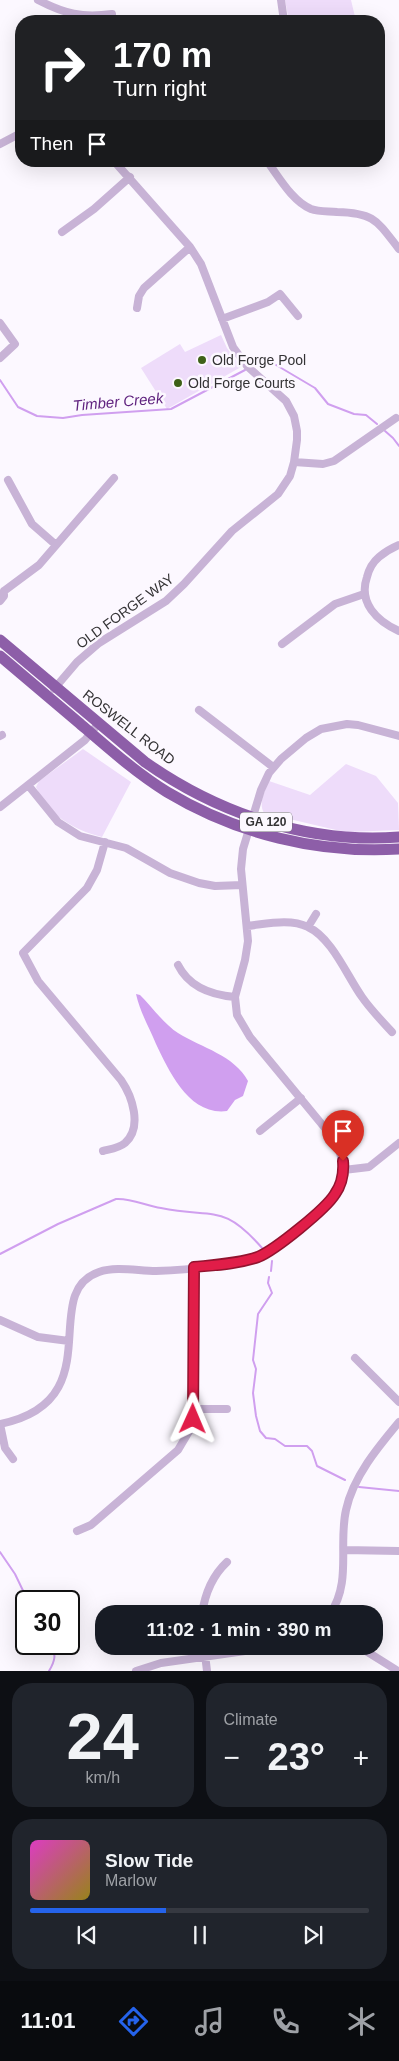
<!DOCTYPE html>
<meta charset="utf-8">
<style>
:root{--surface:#171b24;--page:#20242c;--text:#f1f3f6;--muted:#9ea1a6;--line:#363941;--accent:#2563eb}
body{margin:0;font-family:Arial,sans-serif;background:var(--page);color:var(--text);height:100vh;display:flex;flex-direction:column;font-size:19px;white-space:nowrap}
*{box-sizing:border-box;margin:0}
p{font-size:16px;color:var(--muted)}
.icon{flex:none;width:28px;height:28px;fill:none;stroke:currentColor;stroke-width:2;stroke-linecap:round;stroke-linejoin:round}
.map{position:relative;height:1671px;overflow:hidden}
.drawer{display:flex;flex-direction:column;gap:12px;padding:12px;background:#0d0f14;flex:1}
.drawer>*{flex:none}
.banner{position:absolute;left:15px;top:15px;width:370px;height:152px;border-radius:20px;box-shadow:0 5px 20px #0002;background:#202124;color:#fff;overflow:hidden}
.speed{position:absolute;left:15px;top:1590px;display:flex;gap:10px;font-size:25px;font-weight:700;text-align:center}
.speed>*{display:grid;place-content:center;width:65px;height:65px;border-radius:50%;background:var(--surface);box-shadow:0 5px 20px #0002;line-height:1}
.speed .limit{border:2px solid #111;border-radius:8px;background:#fff;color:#111}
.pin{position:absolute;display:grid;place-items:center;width:42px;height:42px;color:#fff;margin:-51px -21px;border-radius:50% 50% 50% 0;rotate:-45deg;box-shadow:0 0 5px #0007}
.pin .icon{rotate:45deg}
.me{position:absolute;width:55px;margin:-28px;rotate:1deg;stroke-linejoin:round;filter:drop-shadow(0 0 4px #0008)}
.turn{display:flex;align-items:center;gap:18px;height:105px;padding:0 15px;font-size:22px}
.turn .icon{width:65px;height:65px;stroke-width:2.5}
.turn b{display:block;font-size:35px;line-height:42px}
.then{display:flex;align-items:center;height:48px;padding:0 15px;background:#0003;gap:10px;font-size:19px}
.big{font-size:38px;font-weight:600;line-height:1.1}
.drawer .widget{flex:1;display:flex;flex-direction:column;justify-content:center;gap:8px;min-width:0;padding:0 18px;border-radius:20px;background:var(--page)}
.drawer .dial{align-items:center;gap:0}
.dial b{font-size:65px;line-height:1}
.song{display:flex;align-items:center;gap:15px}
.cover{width:60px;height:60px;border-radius:8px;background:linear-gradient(135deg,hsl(310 70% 55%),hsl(50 70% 35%))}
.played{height:5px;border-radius:2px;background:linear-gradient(90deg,var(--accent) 40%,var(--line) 40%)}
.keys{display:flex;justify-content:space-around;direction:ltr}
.heat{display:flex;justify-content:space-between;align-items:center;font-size:28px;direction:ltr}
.drawer .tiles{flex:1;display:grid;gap:12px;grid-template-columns:1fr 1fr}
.widget:last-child{grid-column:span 2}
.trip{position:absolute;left:95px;top:1605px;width:288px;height:50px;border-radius:20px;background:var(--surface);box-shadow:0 5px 20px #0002;font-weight:600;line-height:50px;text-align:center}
.menu{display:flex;height:80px;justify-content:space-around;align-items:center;background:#090b0e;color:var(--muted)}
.menu .icon{width:35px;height:35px}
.menu .active{color:var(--accent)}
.menu b{font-size:22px;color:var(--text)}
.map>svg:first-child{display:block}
.green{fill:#eedcfa}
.water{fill:#d09fef}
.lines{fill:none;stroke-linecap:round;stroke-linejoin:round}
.stream{stroke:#d09fef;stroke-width:2}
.minor{stroke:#c8b3d6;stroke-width:8}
.highway{stroke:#8d5ea8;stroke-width:11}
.route-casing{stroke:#92132f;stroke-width:12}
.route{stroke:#e11d48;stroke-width:9}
.poi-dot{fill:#3e6118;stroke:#fcf8ff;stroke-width:2}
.labels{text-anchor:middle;stroke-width:5;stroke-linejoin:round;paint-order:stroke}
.shield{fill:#fcf8ff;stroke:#706e72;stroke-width:1}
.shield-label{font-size:12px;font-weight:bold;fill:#343335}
.poi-label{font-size:14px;fill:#343335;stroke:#fcf8ff;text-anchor:start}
.street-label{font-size:14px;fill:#343335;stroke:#fcf8ff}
.water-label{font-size:15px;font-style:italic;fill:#60237f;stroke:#fcf8ff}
</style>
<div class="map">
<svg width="399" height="1671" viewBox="0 0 399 1671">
<rect width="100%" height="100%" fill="#fcf8ff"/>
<path class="green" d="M285,0H351L356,21H289Z
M221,335L227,348L241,367L167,409L141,368L180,344L185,352Z
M83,749L131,782L102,837C74,830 48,815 36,787L39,781Z
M346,764L376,776L398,803L399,830L348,832L336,830L264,813C258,803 265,791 269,781L310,795Z"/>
<path class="water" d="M136,994L140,995C151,1006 165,1025 178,1033C202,1048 234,1055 248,1081L243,1096L235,1100L227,1111C189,1116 169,1071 156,1044C149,1027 140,1012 136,994Z"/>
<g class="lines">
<path class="stream" d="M255,365L266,359L315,388L328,404L354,414L366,415L377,424
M0,380L18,407L37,416L63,418L82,415L171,409L245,370
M385,431L393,438L399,446
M0,1254L58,1224L116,1199C132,1198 146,1206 161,1208C214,1219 222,1202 263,1249
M271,1271L272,1261
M269,1277L268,1283L272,1293L258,1314L253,1360L256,1369L253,1393L256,1416L260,1431L266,1438L275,1439L285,1446H307L312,1451L317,1466L345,1480
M359,1487L399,1491
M0,1552L15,1574L28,1601
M49,1671C55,1661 57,1654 50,1644"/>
<path class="minor" d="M38,0C65,14 82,18 112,14
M281,0L284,21
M0,144L21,133
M267,161C279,177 292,201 311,209C319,212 329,211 337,212C375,213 377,221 399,249
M62,232L94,209L130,177
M137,308L139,296L144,288L190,247
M222,319L268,302L280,294L298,316
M0,323L15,344L0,358
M294,462L323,464L334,461L396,418
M8,480L32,524L56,545
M399,545C392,548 385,552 379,557C373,562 369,569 367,577C358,603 377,621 399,631
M4,591L39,565L114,478
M0,601L4,596V591
M282,644L335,604L364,594
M54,689L77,662L99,643L166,601L184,584L232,531L278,494L290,476L294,462L297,440V431L294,416L286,401L247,366L233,347L201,264L190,247L114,161
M199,710L273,767
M0,736L2,735
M28,785L58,822L80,836L126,848L170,873L199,883L215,886L242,885
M0,807L85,740L98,724
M247,926C266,924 290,918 308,927C332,938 347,976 362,997C371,1010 382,1021 392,1032
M308,927L316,914
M178,965C189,987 211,995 235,997
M260,1131L301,1098
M103,1151C111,1149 119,1148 125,1143C143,1127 132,1096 121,1080L38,981L23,953L87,888L97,870L105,842
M344,1170L369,1167L399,1143
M0,1320L38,1337L69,1341
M355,1358L399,1402
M194,1409H227
M0,1424C113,1401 37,1293 99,1272C116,1266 138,1271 156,1271C183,1270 241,1266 264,1254C283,1244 300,1226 317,1212C344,1190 350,1170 334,1139L250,1037L237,1015L235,997L245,960L248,941L241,869L243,849L261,790L269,773L281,759L306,738L321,729L347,724L358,725L399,736
M0,1424L5,1448L13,1459
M77,1531L91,1525L178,1450L191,1428L194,1409V1267
M344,1550L399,1551
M202,1614C205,1593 212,1576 227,1562
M330,1614C352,1582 338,1545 346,1510C353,1477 378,1447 399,1422
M204,1646L207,1671
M358,1646L398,1671
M136,1671L161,1663L280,1646"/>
<path class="highway" d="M0,640L145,762C219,814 308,844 399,837
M0,656C26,678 52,700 78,722C107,747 135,772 167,792C237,834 318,854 399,849"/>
</g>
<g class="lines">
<g class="route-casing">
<path id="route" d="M193,1419L194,1267C215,1265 237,1264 258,1257C275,1250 326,1209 335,1194C342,1184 344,1173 343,1161"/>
</g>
<use href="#route" class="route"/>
</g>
<g class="poi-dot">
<circle cx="202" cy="360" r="5"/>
<circle cx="178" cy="383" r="5"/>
</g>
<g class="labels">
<rect class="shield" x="240" y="812.5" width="52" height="19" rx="4"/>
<g class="shield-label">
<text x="266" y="826">GA 120</text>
</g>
<g class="poi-label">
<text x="212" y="365">Old Forge Pool</text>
<text x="188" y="388">Old Forge Courts</text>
</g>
<g class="street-label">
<text transform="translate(125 611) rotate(-36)" y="5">OLD FORGE WAY</text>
<text transform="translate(129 727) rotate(38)" y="5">ROSWELL ROAD</text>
</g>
<g class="water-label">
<text transform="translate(118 402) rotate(-5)" y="5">Timber Creek</text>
</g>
</g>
</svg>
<div class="speed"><div class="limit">30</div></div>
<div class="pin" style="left:343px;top:1161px;background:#d93025"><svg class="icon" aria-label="arrive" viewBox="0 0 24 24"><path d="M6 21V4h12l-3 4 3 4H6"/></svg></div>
<svg class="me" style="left:193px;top:1419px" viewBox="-20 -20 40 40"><path d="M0-17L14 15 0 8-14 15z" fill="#e11d48" stroke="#fff" stroke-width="4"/></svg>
<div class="trip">11:02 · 1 min · 390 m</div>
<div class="banner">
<div class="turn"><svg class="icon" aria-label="right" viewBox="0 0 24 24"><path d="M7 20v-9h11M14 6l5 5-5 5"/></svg><div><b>170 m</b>Turn right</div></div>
<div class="then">Then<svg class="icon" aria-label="arrive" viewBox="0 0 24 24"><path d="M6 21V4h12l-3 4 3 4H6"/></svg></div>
</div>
</div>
<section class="drawer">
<div class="tiles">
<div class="widget dial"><b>24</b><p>km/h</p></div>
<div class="widget"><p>Climate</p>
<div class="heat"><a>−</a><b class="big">23°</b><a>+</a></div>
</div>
<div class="widget">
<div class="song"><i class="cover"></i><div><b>Slow Tide</b><p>Marlow</p></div></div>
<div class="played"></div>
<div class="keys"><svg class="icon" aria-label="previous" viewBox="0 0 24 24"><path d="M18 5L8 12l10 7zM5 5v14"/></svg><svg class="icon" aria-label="pause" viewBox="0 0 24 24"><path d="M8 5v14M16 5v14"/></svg><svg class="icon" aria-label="next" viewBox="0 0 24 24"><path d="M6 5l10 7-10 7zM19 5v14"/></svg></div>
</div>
</div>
</section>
<nav class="menu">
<b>11:01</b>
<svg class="icon active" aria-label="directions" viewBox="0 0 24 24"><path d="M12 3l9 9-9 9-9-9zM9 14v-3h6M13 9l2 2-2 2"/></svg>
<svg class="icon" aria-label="music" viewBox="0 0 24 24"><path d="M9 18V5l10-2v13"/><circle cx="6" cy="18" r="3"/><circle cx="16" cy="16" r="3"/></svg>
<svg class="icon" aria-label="phone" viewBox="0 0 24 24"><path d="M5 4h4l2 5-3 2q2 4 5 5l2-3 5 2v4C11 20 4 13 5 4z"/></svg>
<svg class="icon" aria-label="climate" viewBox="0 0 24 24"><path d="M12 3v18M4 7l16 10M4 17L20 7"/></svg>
</nav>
